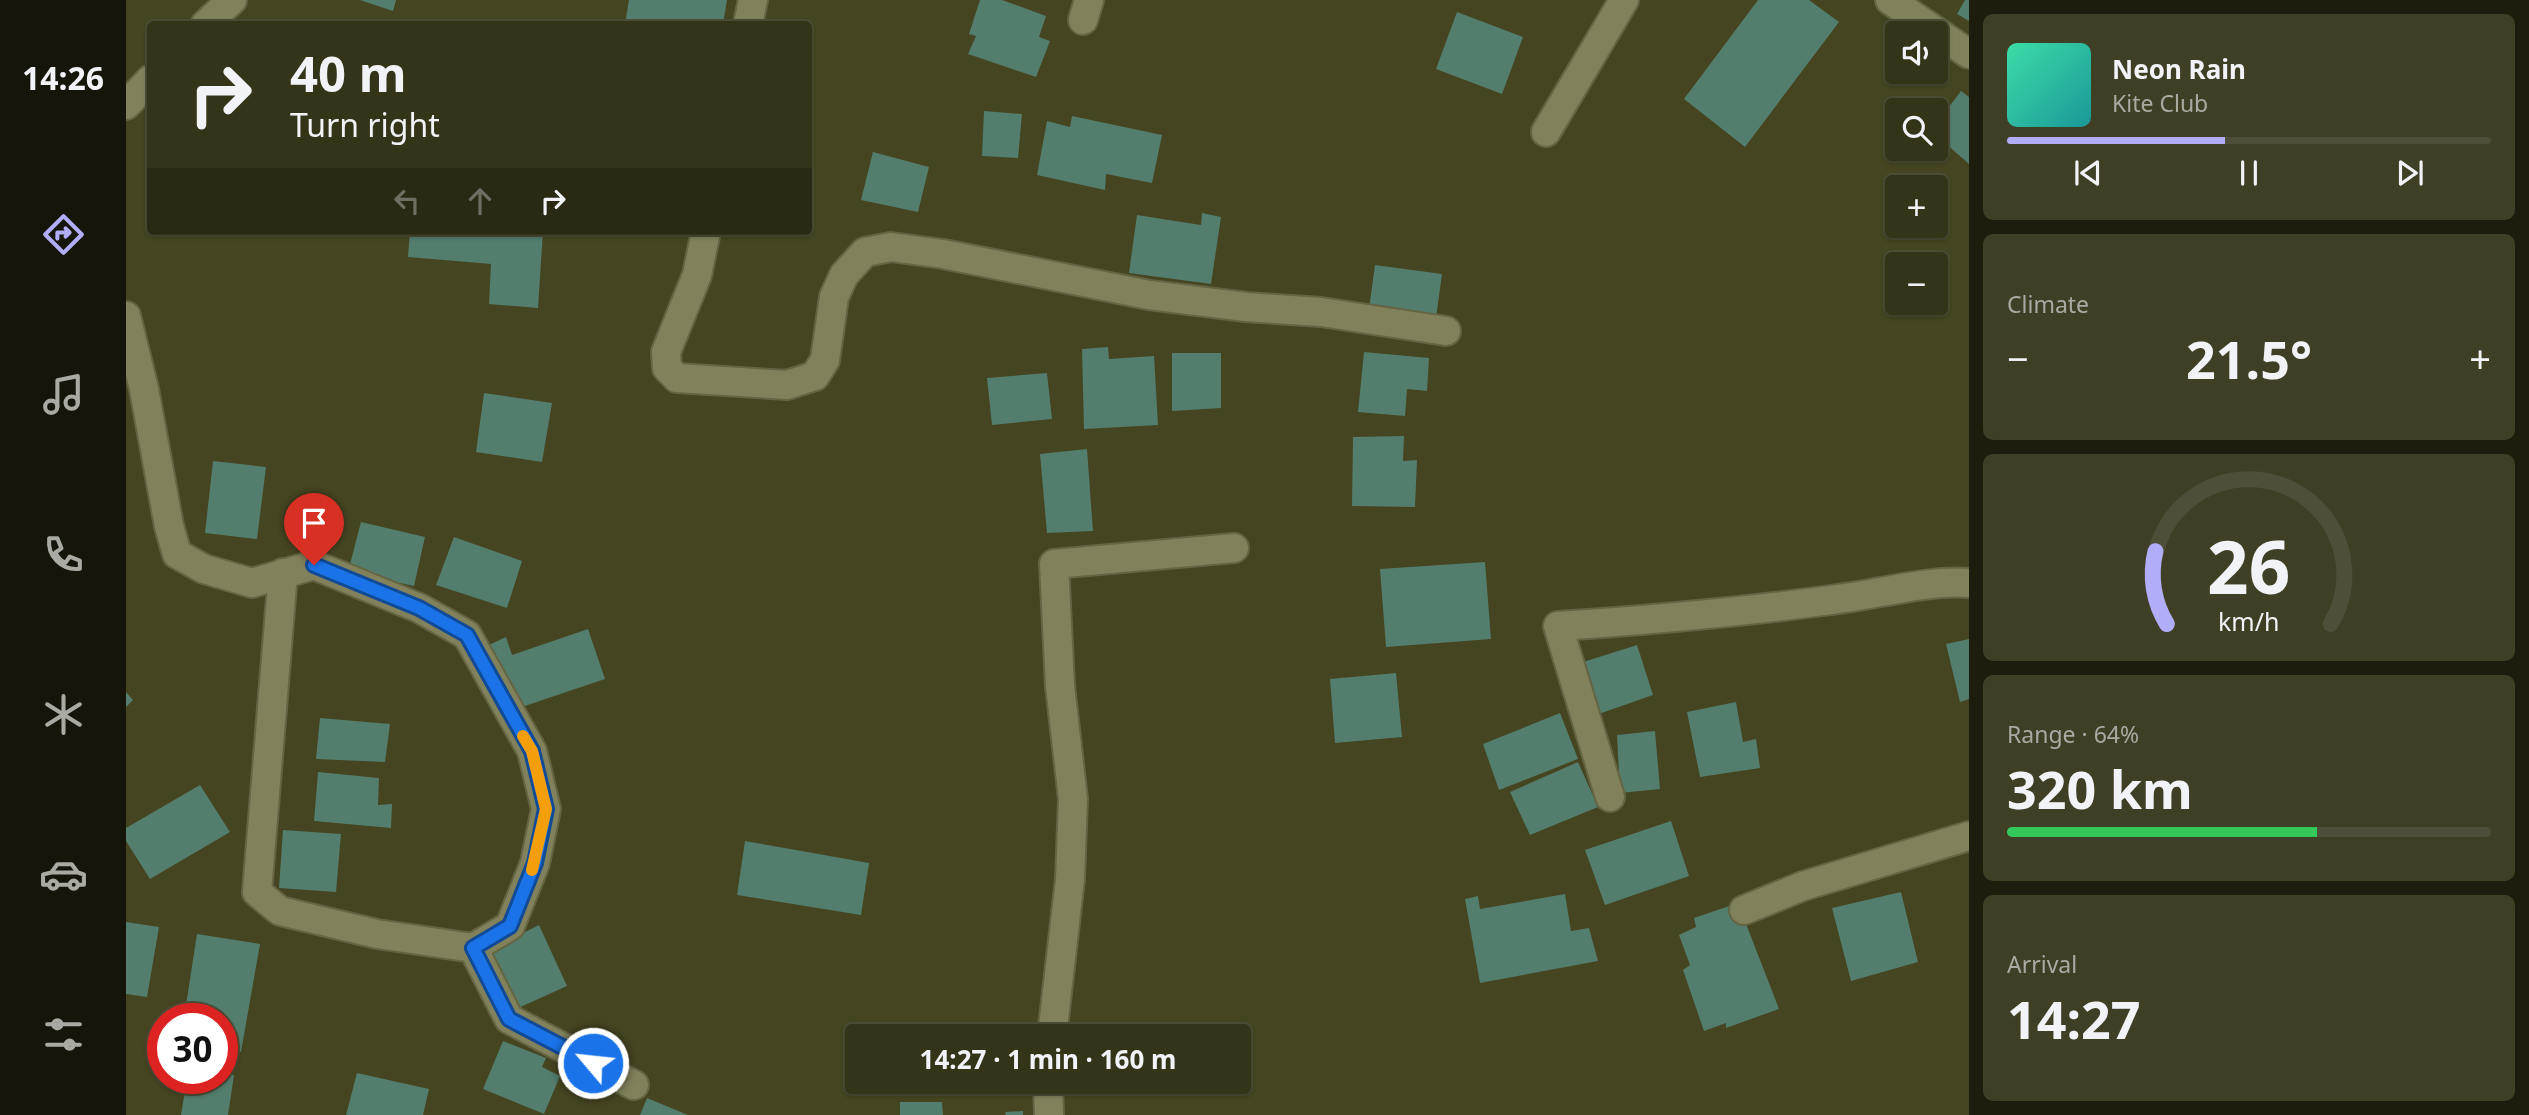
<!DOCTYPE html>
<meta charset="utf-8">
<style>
:root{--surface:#343419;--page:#3f3f26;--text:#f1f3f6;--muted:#a9aaa2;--line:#4e4f38;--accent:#b2adf9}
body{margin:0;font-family:"Noto Sans",sans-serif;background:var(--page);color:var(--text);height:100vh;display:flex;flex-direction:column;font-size:26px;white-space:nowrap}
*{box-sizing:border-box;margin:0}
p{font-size:23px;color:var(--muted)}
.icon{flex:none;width:38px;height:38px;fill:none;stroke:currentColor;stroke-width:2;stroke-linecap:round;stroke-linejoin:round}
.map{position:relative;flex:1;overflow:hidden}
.panel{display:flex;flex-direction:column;gap:14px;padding:14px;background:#1d1d0e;width:560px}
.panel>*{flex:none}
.guide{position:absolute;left:21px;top:21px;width:665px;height:214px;border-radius:7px;box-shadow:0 2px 5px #0004,0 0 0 2px var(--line);background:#343419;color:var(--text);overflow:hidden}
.buttons{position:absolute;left:1759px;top:21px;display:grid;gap:14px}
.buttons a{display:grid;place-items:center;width:63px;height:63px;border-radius:7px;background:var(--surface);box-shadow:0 2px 5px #0004,0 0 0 2px var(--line);font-size:35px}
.speed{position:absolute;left:21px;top:1003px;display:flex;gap:14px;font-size:35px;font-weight:700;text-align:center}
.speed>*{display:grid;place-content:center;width:91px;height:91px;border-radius:50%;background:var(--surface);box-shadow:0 2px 5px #0004,0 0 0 2px var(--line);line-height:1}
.speed .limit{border:10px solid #d22;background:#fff;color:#111}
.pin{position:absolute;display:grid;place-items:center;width:60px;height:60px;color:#fff;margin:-72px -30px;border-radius:50% 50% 50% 0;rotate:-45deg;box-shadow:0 0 7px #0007}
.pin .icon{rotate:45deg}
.me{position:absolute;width:77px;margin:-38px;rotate:298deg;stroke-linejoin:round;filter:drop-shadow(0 0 5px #0008)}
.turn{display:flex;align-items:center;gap:24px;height:147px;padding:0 28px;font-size:32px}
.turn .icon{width:91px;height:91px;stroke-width:2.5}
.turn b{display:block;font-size:49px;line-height:60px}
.lanes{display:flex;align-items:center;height:66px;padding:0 28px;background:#0003;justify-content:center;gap:35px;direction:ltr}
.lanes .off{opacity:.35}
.big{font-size:52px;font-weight:700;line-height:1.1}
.panel .tile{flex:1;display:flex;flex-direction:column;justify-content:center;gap:10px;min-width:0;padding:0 24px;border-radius:10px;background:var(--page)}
.panel .dial{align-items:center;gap:0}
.dial svg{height:182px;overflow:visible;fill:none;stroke:var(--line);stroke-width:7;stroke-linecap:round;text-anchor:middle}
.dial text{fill:var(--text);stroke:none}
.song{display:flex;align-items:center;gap:21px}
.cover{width:84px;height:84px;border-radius:10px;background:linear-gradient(135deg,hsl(160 70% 55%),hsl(180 70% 35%))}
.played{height:7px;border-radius:4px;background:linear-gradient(90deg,var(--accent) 45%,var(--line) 45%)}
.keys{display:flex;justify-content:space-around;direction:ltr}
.heat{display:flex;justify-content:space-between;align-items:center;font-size:38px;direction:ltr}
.charge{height:10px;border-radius:5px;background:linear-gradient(90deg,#34c759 64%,var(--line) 0)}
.trip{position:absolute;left:719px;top:1024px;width:406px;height:70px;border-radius:7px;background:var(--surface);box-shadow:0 2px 5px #0004,0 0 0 2px var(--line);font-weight:700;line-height:70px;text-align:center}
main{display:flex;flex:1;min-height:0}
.menu{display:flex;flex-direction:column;width:126px;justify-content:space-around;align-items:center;background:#15150a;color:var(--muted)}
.menu .icon{width:49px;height:49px}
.menu .selected{color:var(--accent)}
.menu b{font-size:32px;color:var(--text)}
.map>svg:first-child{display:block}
.building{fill:#537d6c}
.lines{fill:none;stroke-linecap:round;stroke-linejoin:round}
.minor-casing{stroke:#656443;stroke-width:32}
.minor{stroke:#81815b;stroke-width:28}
.route-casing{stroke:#114b97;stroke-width:18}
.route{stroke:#1a73e8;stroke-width:12}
.slow{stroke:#f59e0b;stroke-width:12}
</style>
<main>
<nav class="menu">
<b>14:26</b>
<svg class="icon selected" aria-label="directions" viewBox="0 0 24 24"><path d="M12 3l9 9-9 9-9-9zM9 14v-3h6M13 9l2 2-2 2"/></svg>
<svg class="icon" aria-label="music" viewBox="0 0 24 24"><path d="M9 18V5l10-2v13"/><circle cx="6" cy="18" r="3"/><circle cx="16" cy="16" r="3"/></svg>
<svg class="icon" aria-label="phone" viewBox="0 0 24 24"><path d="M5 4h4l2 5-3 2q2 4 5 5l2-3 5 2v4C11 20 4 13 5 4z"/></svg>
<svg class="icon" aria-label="climate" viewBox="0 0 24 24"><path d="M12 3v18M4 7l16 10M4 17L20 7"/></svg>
<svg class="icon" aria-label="car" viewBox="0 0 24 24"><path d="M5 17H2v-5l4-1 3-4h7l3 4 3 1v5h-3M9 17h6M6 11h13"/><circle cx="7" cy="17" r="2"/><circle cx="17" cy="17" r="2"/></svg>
<svg class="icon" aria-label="filters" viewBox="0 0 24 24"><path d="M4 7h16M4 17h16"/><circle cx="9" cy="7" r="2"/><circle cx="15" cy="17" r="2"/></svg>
</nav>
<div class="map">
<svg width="1843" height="1115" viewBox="0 0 1843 1115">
<rect width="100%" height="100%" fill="#464521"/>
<path class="building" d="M234,0H270L267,11Z
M503,0H601L597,24H499Z
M854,0H876L920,16L913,37L924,41L910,77L842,54L850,36L843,34Z
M1632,0H1683L1713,22L1619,147L1558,99Z
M1839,0H1843V21L1831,14Z
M1331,12L1397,37L1376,94L1310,69Z
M1835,91L1843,97V164L1810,135V124Z
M858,111L896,114L892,158L856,156Z
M946,116L1036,135L1026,183L980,174L979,190L911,175L921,121L944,127Z
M747,152L803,167L792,212L735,200Z
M1076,213L1095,217L1085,284L1003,273L1011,215L1075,225Z
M284,231H417L412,308L363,304L365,264L282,257Z
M1249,265L1316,274L1310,318L1243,309Z
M982,347L983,359L1028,356L1032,425L958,429L956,349Z
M1238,352L1303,358L1301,391L1281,389L1279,416L1232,412Z
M1046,353H1095V408L1046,411Z
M921,373L926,419L866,425L861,378Z
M358,393L426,403L416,462L350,452Z
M1278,436L1277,461L1291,460L1289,507L1226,506L1227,437Z
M961,449L967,531L921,533L914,454Z
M87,461L140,467L131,539L79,533Z
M235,522L299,537L288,586L222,572Z
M328,537L396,561L381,608L310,585Z
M1359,562L1365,639L1260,647L1254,569Z
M462,629L479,679L384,711L363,645L380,637L386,655Z
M1843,639V699L1834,702L1820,644Z
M1511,645L1527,695L1467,716L1451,664Z
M1270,673L1276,737L1209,743L1204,679Z
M0,692L7,700L0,707Z
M1610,702L1617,742L1630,739L1634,768L1574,777L1561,712Z
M1434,713L1452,759L1373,790L1357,744Z
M194,718L264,724L259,762L190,759Z
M1529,731L1534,789L1494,793L1491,735Z
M1452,762L1472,807L1404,835L1384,792Z
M192,772L253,778L252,805L266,804L265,828L188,821Z
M74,785L104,832L24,879L0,841V828Z
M1545,821L1563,876L1479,905L1459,850Z
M157,830L215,834L210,892L153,888Z
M619,841L743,863L735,915L611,895Z
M1775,892L1792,962L1725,981L1706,908Z
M1439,894L1445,931L1463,928L1472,961L1354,983L1339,899L1352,896L1354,909Z
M1612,903L1653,1009L1600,1028V1023L1578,1031L1557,970L1564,965L1553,935L1570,927L1568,918Z
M0,922L33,927L21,997L0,994Z
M413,925L441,986L390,1009L363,950Z
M71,934L134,944L115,1052L96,1049V1018H58Z
M377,1041L420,1058L416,1067L434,1076L418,1114L357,1089Z
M96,1073L108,1075L102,1115H55L61,1078H96Z
M231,1073L303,1089L297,1115H220Z
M521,1098L562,1115H514Z
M774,1102H816L817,1115H774Z
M897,1111V1115H880L879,1112Z"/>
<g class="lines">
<g class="minor-casing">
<path id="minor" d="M1764,0L1843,54
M957,20L963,0
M80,24L106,0
M622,24L627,0
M0,105L24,80
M1420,132L1498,0
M580,231L571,275L540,352L541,368L551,378L661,385L689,376L699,360L708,297L718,275L739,252L765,247L817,254L1023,295L1120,307L1195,312L1320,331
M0,316L18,389L43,526L51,554L78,569L126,583L188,565L293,608L341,635L406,751L420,809L409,863L384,926L347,948L251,934L154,911L131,892L157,573
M1484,797L1432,626C1524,620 1614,612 1705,600C1751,595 1797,580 1843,583
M1618,910L1677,886L1843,836
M347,948L383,1019L508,1085
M926,1036L944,879L947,799L934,686L928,564L1108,548
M922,1082L923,1115"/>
</g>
<use href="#minor" class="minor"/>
</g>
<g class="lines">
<g class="route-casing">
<path id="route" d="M188,565L293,608L341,635L406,751L420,809L409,863L384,926L347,948L383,1019L467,1063"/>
</g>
<use href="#route" class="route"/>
<path class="slow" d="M397,736L406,751L420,809L406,870"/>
</g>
</svg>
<div class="buttons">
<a><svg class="icon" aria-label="sound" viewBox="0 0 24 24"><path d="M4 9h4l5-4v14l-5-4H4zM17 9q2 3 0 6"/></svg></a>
<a><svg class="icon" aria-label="search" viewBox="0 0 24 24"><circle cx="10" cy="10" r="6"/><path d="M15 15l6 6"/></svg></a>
<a>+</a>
<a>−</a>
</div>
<div class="speed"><div class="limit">30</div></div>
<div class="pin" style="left:188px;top:565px;background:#d93025"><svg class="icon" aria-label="arrive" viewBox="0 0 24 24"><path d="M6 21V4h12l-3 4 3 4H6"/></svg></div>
<svg class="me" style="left:467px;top:1063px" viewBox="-20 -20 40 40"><circle r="17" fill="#1a73e8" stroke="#fff" stroke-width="3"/><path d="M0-11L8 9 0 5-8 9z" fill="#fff"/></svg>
<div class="trip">14:27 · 1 min · 160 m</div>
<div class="guide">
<div class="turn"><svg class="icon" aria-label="right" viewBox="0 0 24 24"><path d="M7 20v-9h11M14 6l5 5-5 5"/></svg><div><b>40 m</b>Turn right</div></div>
<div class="lanes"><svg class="icon off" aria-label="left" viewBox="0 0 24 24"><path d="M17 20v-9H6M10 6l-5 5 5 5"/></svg><svg class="icon off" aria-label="ahead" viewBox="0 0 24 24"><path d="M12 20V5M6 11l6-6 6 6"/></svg><svg class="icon" aria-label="right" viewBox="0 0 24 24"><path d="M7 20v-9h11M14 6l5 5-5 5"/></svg></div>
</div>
</div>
<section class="panel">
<div class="tile">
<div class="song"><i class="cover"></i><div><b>Neon Rain</b><p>Kite Club</p></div></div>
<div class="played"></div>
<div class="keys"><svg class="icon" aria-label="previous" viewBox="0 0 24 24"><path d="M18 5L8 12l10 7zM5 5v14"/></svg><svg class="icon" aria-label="pause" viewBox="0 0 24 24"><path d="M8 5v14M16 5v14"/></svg><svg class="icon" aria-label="next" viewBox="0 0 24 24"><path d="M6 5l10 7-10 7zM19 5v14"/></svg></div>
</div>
<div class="tile"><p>Climate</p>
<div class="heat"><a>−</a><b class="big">21.5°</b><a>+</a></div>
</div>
<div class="tile dial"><svg viewBox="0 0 100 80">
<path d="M14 69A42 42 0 1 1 86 69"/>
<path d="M14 69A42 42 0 0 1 9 37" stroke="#b2adf9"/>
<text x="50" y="56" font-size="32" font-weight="700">26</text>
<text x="50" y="72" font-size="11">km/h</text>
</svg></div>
<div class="tile"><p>Range · 64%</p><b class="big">320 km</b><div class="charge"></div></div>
<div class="tile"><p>Arrival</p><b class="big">14:27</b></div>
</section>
</main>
